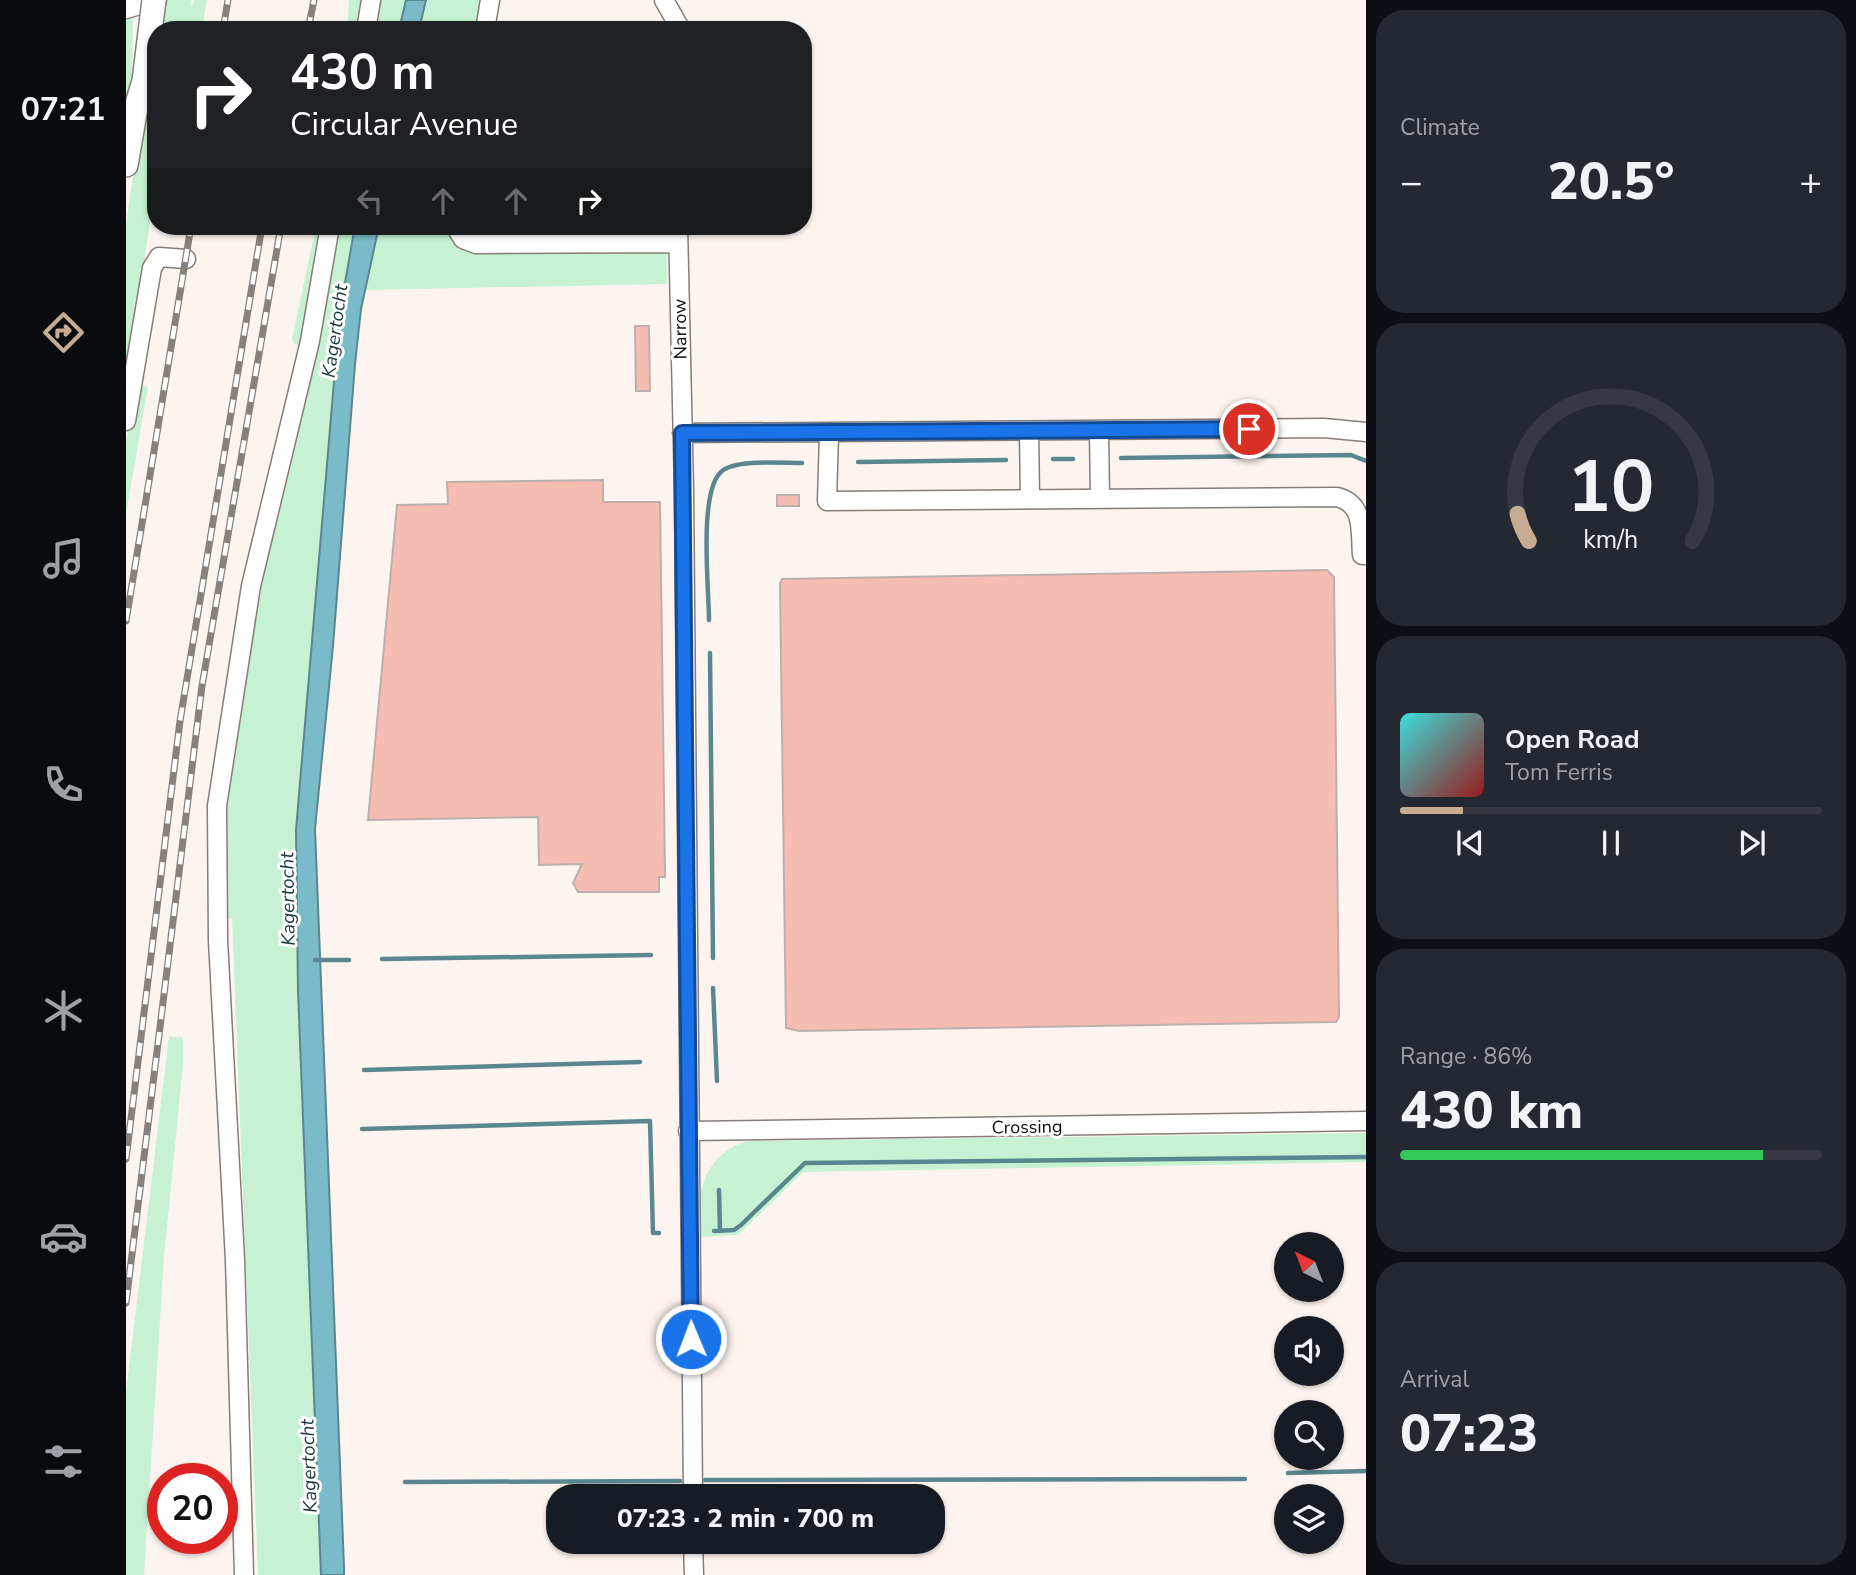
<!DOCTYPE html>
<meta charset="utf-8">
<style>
:root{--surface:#171b24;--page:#242831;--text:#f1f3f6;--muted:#9ea1a6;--line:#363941;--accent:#c7ab93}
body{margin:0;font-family:"Nunito Sans",sans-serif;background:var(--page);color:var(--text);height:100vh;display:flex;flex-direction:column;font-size:26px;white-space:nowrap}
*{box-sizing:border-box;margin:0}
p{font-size:23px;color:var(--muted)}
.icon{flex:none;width:38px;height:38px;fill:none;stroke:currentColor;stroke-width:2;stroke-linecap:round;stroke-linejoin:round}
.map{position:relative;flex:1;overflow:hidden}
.side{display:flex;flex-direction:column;gap:10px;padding:10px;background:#0d0f14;width:490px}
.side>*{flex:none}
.top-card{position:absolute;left:21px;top:21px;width:665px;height:214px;border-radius:28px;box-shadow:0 2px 5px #0004;background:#202124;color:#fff;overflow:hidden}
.needle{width:46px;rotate:318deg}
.fabs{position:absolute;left:1148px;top:1232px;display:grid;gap:14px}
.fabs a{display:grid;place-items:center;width:70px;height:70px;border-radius:50%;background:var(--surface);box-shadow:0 2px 5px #0004;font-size:35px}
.speed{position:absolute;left:21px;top:1463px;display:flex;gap:14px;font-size:35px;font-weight:700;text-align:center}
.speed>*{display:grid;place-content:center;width:91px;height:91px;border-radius:50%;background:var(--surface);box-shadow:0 2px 5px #0004;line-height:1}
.speed .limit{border:10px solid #d22;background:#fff;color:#111}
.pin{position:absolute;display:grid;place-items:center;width:60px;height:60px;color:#fff;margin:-30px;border:4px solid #fff;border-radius:50%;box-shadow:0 2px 7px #0007}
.me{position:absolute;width:77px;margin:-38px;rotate:359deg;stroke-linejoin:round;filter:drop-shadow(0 0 5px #0008)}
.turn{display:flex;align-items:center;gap:24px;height:147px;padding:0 28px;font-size:32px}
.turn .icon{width:91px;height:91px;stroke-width:2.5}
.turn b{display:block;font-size:49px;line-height:60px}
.lanes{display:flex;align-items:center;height:66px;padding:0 28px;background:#0003;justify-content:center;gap:35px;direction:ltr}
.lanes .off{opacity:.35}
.big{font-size:52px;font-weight:800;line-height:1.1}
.side .widget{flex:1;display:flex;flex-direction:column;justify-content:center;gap:10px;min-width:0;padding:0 24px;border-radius:28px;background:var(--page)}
.side .dial{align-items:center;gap:0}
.dial svg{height:182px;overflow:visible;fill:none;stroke:var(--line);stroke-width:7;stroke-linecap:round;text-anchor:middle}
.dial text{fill:var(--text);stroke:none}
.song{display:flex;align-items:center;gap:21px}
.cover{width:84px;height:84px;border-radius:10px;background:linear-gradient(135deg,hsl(180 70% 55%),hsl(0 70% 35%))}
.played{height:7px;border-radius:4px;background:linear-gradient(90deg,var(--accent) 15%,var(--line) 15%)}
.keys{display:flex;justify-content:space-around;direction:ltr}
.heat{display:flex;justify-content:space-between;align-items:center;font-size:38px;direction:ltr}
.charge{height:10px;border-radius:5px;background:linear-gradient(90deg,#34c759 86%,var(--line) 0)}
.trip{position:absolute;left:420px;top:1484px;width:399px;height:70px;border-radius:28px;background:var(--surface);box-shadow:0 2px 5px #0004;font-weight:800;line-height:70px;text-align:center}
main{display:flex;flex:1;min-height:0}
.tabs{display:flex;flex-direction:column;width:126px;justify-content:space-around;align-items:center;background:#090b0e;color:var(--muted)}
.tabs .icon{width:49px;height:49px}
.tabs .selected{color:var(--accent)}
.tabs b{font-size:32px;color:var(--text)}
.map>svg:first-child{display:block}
.green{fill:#c6f2d3}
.water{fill:#7abbc9;stroke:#5a868f;stroke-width:2}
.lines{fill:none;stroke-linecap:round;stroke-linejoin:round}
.stream{stroke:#5a868f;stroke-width:4.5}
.building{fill:#f5bcb1;stroke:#bdafad;stroke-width:2}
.minor-casing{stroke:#877c77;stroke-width:21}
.major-casing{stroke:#877c77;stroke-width:26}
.minor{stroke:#fff;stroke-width:18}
.major{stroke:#fff;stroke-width:23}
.rail-casing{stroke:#87807c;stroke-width:7}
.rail{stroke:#fff;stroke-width:4.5;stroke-dasharray:13;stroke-linecap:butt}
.major-bridge-casing{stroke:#877c77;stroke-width:26;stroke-linecap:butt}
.major-bridge{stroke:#fff;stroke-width:23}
.route-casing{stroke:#114b97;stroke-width:18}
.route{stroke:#1a73e8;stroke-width:12}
.labels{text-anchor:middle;stroke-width:6;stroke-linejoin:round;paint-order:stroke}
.street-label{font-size:18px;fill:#0f0b09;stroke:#fff}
.water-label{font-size:19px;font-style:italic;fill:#193940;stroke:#fff}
</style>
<main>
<nav class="tabs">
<b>07:21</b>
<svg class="icon selected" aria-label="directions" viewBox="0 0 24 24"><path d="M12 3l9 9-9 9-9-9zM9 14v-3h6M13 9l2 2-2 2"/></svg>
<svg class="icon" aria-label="music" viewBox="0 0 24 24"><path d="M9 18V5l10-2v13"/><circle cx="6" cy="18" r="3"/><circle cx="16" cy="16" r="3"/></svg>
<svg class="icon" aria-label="phone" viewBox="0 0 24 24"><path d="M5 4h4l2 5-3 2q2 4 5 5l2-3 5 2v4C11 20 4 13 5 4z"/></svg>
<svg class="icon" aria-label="climate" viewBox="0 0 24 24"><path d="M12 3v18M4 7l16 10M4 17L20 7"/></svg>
<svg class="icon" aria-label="car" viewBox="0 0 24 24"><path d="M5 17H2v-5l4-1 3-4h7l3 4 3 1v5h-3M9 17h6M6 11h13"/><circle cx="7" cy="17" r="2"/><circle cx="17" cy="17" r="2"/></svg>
<svg class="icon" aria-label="filters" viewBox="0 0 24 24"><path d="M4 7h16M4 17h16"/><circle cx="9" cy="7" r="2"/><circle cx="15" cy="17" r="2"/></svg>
</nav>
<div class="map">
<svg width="1240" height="1575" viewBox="0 0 1240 1575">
<rect width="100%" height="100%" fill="#fef4ef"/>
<path class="green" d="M33,0H65V7L69,0H81L76,30H30V183L0,382V224Z
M223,0H280L273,30H221Z
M300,0H356L351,30H293Z
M7,12L6,78L0,119V13Z
M190,226H229L214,311L170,830L172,991L195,1575H132L106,918H100L101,803L105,752L178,347L168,344L166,339Z
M253,226H319L332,247L343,251L530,249L541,254V284L239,290Z
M13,385L22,387L0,514V441Z
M43,1036L57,1038V1064L38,1257L18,1575H0V1392Z
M1240,1133V1162L677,1172L612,1235L575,1237C567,1197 578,1154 621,1141Z"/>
<path class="water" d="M280,0H300L293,30H273Z
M229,226H253L235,309L229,364L207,646L189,829L218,1567V1575H195L172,991L170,830L214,311Z"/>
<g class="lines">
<path class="stream" d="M995,458L1225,455L1240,461
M927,459H947
M732,462L880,460
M583,620C583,589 572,490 596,471C610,459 656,463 676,463
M584,653L587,958
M256,959L525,955
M189,960H223
M587,988L591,1081
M238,1070L514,1062
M236,1129L524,1121L527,1233H533
M593,1190L594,1231
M588,1231L608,1230L615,1225L679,1163L1240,1157
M1162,1473L1240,1471
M579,1480L1119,1479
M279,1482L554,1481"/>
</g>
<path class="building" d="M509,326H523L524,391H510Z
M477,480V502H534L539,870V877H533V892H452L447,883L456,864L413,865L412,817L242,820L271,505L322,504L321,482Z
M651,495H673V506H651Z
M1201,570L1208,577L1213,1017L1210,1022L673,1031L660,1028L654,584L656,579Z"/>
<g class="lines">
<g class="minor-casing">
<path id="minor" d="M538,0L555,30
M0,9L31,0
M240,30L245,0
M359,30L364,0
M329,226L337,239L350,244L552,243
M552,226L558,490L567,1496
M0,421L26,268L33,257L60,259
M903,431L904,499
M973,431L974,499
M556,433L1198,428L1240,432
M703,434L701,501L1211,497C1239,504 1234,531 1236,555H1240
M562,1131L1240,1121
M567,1542L568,1575
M118,1575L109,1260L92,940L91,806L125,586L184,341L204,226"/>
</g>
<g class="major-casing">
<path id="major" d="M0,165L10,107"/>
</g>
<use href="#minor" class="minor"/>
<use href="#major" class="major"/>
<g class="rail-casing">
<path id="rail" d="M97,30L102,0
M182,30L188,0
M0,621L65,226
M0,1159L54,721L136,226
M0,1303L76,686L155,226"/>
</g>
<use href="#rail" class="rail"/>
<g class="major-bridge-casing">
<path id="major-bridge" d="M10,107L18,81L28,0"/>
</g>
<use href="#major-bridge" class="major-bridge"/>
</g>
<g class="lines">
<g class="route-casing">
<path id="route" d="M565,1339L556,433L1123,429"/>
</g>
<use href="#route" class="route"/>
</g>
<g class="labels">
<g class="street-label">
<text transform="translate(554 329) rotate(-91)" y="6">Narrow</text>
<text transform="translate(901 1127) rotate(-1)" y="6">Crossing</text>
</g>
<g class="water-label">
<text transform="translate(208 331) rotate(-82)" y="7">Kagertocht</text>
<text transform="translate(161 899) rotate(-91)" y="7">Kagertocht</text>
<text transform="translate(182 1466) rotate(-92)" y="7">Kagertocht</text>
</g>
</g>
</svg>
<div class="fabs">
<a><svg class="needle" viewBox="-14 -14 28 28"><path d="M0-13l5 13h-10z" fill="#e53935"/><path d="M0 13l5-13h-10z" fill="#9ea1a6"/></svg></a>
<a><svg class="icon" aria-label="sound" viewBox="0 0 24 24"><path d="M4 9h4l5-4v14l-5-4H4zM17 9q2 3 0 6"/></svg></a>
<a><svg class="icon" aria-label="search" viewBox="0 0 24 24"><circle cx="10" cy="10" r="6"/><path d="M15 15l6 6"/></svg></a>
<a><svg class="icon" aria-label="layers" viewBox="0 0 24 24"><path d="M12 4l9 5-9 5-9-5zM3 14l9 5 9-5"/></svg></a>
</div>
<div class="speed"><div class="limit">20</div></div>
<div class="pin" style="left:1123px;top:429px;background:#d93025"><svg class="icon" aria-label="arrive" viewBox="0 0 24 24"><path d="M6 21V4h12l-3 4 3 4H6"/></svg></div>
<svg class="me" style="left:565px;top:1339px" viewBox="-20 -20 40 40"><circle r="17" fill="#1a73e8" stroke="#fff" stroke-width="3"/><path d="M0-11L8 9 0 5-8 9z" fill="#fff"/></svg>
<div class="trip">07:23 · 2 min · 700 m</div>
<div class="top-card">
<div class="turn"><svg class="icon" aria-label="right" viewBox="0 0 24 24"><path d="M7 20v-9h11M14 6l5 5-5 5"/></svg><div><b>430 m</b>Circular Avenue</div></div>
<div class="lanes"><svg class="icon off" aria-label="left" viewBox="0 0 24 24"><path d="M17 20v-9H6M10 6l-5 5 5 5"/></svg><svg class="icon off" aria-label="ahead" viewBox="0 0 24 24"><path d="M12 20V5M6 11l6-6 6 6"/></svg><svg class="icon off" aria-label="ahead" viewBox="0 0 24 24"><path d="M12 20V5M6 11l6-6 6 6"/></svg><svg class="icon" aria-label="right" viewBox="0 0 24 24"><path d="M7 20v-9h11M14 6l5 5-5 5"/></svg></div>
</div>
</div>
<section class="side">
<div class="widget"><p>Climate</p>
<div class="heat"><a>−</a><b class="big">20.5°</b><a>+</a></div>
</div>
<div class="widget dial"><svg viewBox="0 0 100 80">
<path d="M14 69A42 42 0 1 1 86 69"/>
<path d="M14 69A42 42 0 0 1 9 57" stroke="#c7ab93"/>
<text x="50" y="56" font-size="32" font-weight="700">10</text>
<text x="50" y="72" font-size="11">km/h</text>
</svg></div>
<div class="widget">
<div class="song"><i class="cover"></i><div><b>Open Road</b><p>Tom Ferris</p></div></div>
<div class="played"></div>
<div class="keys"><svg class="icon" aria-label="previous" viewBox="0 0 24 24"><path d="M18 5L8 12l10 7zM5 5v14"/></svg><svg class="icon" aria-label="pause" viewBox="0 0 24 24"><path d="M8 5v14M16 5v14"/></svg><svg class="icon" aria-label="next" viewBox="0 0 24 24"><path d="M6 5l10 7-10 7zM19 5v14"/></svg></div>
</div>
<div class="widget"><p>Range · 86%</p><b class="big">430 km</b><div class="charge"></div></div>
<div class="widget"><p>Arrival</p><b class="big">07:23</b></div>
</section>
</main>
